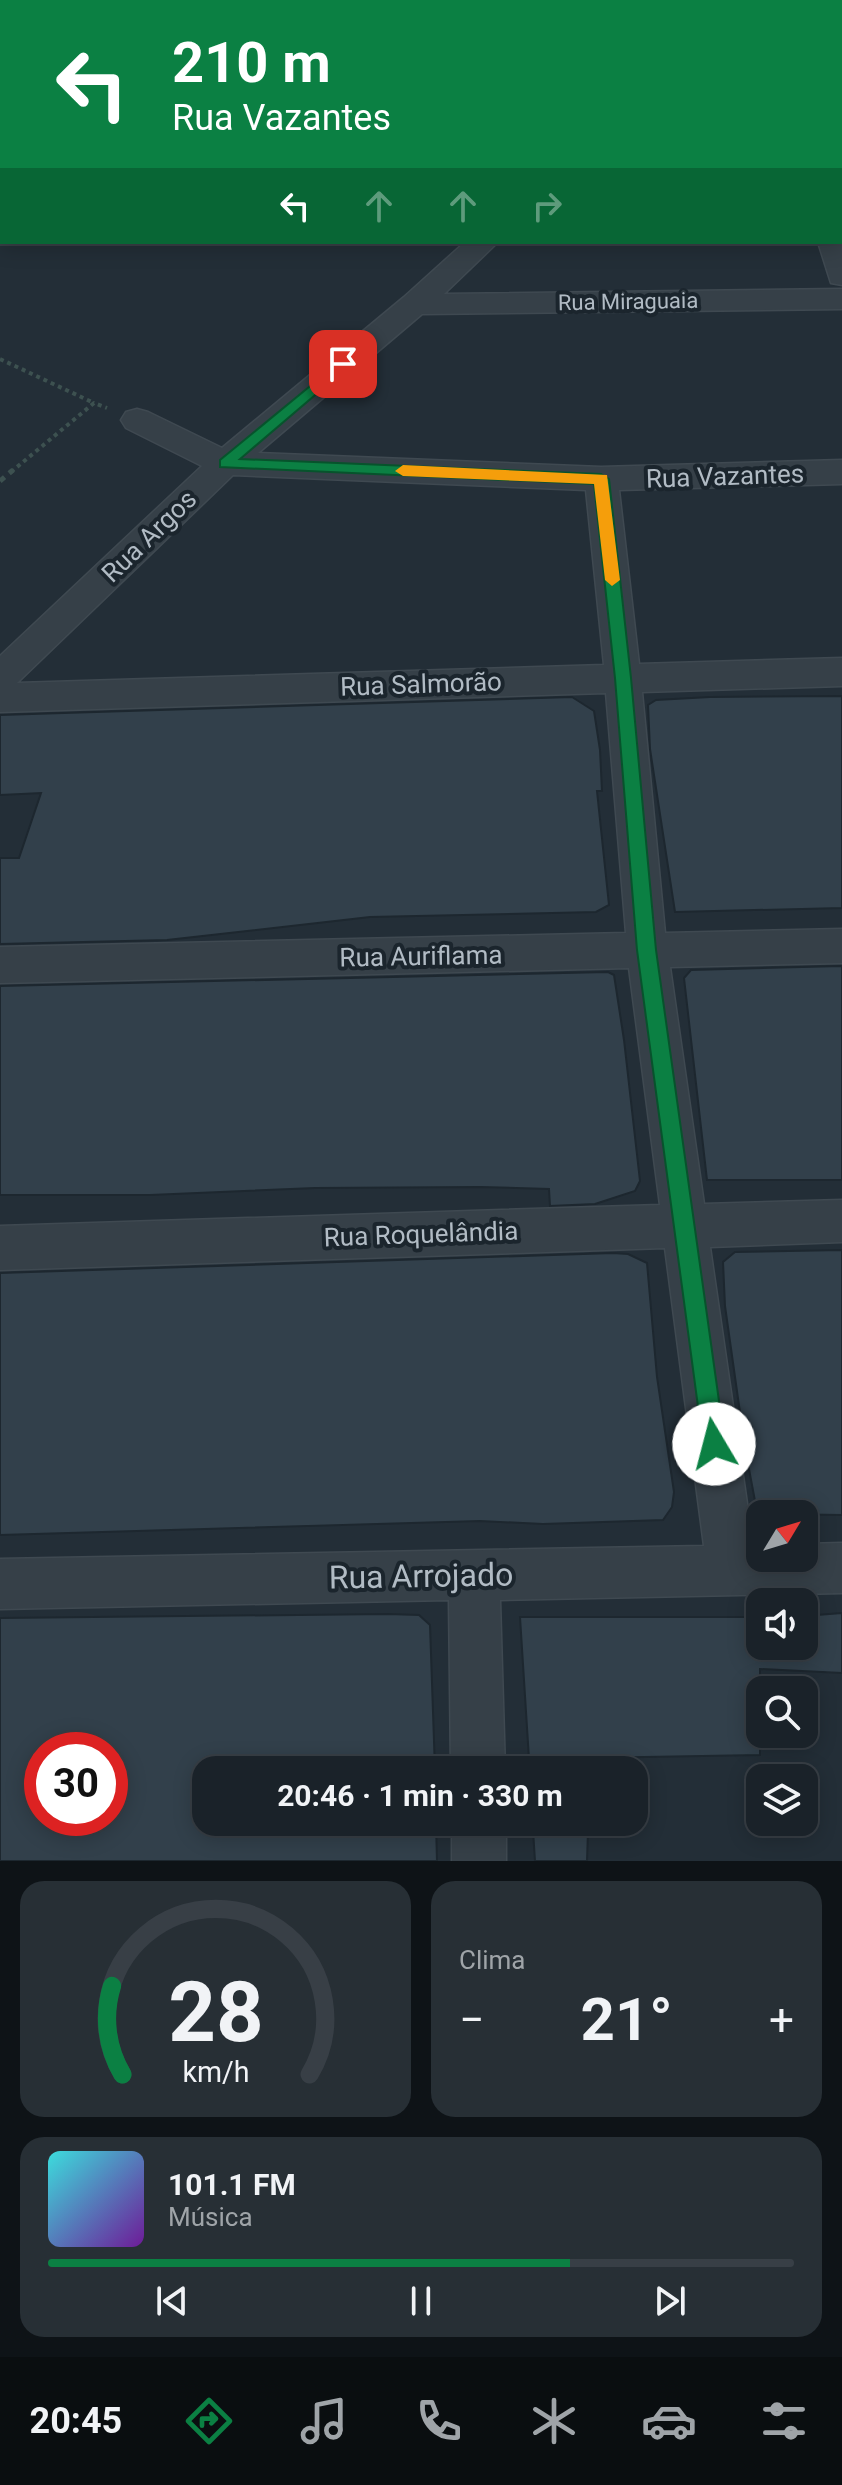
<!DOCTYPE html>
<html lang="pt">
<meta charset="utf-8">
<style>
:root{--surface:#1a2229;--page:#272f35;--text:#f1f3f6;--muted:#9fa4a8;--line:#383f46;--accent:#0b8043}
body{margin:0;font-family:Roboto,sans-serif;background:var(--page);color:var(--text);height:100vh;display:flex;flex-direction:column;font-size:30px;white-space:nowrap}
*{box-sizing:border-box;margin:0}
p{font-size:26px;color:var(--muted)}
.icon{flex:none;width:44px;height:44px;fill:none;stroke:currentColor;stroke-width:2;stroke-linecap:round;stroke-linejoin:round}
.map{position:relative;height:1861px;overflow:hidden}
.sheet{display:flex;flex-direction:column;gap:20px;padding:20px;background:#0e1317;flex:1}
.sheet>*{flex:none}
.top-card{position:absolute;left:0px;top:0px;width:842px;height:244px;box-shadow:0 4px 20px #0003,0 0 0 2px var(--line);background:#0b8043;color:#fff;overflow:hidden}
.needle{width:52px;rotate:52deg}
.buttons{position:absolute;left:746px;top:1500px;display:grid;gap:16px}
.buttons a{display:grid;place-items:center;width:72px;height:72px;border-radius:16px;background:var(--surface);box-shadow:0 4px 20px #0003,0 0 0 2px var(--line);font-size:40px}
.speed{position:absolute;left:24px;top:1732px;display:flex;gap:16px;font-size:40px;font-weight:700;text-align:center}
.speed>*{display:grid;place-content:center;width:104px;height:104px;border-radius:50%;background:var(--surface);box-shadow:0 4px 20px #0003,0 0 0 2px var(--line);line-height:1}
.speed .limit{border:12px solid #d22;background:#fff;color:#111}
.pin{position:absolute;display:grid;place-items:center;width:68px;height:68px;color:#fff;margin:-34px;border-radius:16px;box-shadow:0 4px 12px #0006}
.me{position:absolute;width:88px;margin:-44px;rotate:352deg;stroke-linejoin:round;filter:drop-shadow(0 0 6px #0008)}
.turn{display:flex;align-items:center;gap:28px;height:168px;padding:0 40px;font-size:36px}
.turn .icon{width:104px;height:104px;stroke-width:2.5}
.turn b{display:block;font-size:56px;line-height:68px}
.lanes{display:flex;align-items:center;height:76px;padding:0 40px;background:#0003;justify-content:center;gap:40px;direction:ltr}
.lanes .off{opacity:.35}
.big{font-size:60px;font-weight:700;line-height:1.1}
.sheet .card{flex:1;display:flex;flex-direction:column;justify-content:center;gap:12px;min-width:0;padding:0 28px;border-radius:24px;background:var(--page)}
.sheet .dial{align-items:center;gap:0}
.dial svg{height:208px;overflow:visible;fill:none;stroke:var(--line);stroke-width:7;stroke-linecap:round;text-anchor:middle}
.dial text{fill:var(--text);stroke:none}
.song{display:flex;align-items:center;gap:24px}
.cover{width:96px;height:96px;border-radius:12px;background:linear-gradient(135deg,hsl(180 70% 55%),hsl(280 70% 35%))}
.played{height:8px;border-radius:4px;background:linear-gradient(90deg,var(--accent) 70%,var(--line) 70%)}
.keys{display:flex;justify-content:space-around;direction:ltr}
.heat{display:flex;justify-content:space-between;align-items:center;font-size:44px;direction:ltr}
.sheet .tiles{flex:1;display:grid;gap:20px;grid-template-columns:1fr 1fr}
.card:last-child{grid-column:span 2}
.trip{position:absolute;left:192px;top:1756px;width:456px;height:80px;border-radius:24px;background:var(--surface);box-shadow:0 4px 20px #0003,0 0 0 2px var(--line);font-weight:700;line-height:80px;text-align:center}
.tabs{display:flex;height:128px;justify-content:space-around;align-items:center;background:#0a0e10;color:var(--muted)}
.tabs .icon{width:56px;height:56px}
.tabs .on{color:var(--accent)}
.tabs b{font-size:36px;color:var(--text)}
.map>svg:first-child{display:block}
.building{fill:#32404b;stroke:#1d272f;stroke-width:2;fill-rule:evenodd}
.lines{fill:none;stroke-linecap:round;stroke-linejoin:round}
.street-casing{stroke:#3f4951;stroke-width:3}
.path-far1{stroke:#3d5150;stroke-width:4;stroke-dasharray:4 4;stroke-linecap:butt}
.path{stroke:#3d5150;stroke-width:5;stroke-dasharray:6 6;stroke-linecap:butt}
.street{fill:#364048;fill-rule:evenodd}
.route{fill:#0b8043;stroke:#07532c;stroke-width:2}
.slow{fill:#f59e0b}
.labels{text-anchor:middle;stroke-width:8;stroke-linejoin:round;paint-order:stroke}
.far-street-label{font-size:22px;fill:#b1bbc4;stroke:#1b252d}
.street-label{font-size:26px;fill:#b1bbc4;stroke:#1b252d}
.near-street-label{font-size:32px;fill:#b1bbc4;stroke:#1b252d}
</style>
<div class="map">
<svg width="842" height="1861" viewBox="0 0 842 1861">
<rect width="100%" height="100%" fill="#232e37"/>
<path class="building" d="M842,696V908L675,912L650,749L648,705L656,700L710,697Z
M572,697L594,711L600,750L602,791H597L609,905L596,912L370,917L167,940L0,944V858H19L41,793L0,795V715Z
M842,966V1180H707L684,978L691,970Z
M608,972L614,975L624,1040L640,1181L635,1191L595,1204L550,1206L549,1189L480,1187L315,1188L150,1195H0V986Z
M842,1250V1515L769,1514L755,1501L745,1448L725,1306L723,1262L735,1252Z
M613,1253L628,1254L647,1263L657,1377L674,1492L672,1507L663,1520L543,1524L480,1521L0,1535V1273Z
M842,1613V1673L760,1669V1755L529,1759L520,1617H760V1646H804V1616Z
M388,1614L419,1615L430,1625L435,1770H206V1822H436L437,1861H0V1618ZM42,1750H110V1818H42Z
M533,1830L588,1831L587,1861H535Z"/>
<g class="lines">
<g class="street-casing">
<path id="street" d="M840,22H842V38H840Z
M840,147H842V163H840Z
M840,235H842V285L831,283L818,242H840Z
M465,242H498L444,294L842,289V309L422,314L258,453L601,467L842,460V484L619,490L639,664L842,658V686L642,692L665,933L842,929V963L670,967L704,1204L842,1200V1242L710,1247L753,1545H760V1558H804V1544L842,1543V1593L500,1600L505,1770H451L449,1600L0,1609V1559L704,1546L665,1248L0,1270V1226L660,1205L629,968L0,983V947L626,933L606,693L0,712V656L202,466L126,428L121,420L126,412L137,409L148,412L222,448L404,297ZM233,475L586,490L604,665L17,683Z
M452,1822H506V1861H452Z"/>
</g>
<path class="path-far1" d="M0,359L94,403
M11,472L94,403L107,408"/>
<path class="path" d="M0,481L13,470"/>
<use href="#street" class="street"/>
</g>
<path class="route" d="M343,359L348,360V367L240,459L601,474L609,479L631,678L656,950L725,1444L722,1452L714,1455L707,1452L703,1444L637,950L615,678L594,484L220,467V460Z"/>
<path class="slow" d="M403,465L607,475L620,580L612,586L605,580L594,484L403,476L395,471Z"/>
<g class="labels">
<g class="far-street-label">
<text transform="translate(628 301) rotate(-1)" y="8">Rua Miraguaia</text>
</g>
<g class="street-label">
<text transform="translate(725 476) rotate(-2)" y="9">Rua Vazantes</text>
<text transform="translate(149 536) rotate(-44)" y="9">Rua Argos</text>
<text transform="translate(421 684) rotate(-2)" y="9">Rua Salmorão</text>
<text transform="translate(421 956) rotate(-1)" y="9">Rua Auriflama</text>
<text transform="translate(421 1234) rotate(-2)" y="9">Rua Roquelândia</text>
</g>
<g class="near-street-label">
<text transform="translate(421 1576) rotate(-1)" y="11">Rua Arrojado</text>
</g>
</g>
</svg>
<div class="buttons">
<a><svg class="needle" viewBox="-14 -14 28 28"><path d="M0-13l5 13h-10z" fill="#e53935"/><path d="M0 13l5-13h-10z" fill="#9fa4a8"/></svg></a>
<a><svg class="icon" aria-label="sound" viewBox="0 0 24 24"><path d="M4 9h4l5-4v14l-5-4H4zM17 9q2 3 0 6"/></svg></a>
<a><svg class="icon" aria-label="search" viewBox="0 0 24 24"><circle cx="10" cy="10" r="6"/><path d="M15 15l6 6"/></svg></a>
<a><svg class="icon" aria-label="layers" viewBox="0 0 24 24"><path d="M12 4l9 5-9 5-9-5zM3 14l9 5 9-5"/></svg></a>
</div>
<div class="speed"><div class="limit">30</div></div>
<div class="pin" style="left:343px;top:364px;background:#d93025"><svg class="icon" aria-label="arrive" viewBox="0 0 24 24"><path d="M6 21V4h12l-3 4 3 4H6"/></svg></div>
<svg class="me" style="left:714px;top:1444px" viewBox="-20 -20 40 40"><circle r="19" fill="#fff"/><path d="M0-13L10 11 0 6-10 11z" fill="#0b8043"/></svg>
<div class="trip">20:46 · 1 min · 330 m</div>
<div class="top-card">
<div class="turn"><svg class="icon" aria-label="left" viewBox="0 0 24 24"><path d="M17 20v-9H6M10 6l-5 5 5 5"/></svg><div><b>210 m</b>Rua Vazantes</div></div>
<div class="lanes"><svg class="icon" aria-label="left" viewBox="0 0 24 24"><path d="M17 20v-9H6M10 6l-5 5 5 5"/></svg><svg class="icon off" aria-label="ahead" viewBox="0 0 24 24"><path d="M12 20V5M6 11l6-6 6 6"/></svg><svg class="icon off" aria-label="ahead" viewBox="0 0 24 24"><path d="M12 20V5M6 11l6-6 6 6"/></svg><svg class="icon off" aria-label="right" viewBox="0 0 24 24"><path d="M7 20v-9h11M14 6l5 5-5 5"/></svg></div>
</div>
</div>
<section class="sheet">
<div class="tiles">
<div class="card dial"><svg viewBox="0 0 100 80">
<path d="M14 69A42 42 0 1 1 86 69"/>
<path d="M14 69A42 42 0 0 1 10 35" stroke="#0b8043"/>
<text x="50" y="56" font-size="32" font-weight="700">28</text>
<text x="50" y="72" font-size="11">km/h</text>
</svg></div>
<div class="card"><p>Clima</p>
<div class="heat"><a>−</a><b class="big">21°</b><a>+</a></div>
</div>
<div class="card">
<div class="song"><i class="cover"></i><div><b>101.1 FM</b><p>Música</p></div></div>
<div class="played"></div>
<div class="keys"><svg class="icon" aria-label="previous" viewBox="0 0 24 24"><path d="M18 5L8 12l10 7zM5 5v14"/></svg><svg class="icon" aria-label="pause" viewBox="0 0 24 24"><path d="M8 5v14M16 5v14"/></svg><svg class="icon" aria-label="next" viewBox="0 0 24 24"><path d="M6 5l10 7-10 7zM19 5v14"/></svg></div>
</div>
</div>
</section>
<nav class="tabs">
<b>20:45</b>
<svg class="icon on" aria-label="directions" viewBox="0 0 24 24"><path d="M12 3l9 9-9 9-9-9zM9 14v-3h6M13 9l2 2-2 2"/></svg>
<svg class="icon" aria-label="music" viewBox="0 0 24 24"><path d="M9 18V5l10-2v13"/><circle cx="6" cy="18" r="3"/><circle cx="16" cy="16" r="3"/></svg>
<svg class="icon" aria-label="phone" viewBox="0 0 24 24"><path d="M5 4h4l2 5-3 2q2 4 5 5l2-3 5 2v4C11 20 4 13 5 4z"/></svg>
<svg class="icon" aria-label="climate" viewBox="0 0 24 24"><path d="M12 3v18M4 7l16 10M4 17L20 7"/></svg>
<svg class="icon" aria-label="car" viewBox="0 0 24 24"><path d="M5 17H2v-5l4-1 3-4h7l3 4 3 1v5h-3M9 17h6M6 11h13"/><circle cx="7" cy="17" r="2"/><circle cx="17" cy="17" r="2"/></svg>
<svg class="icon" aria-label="filters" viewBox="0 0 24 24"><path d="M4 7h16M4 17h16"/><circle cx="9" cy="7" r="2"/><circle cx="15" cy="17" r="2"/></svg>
</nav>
